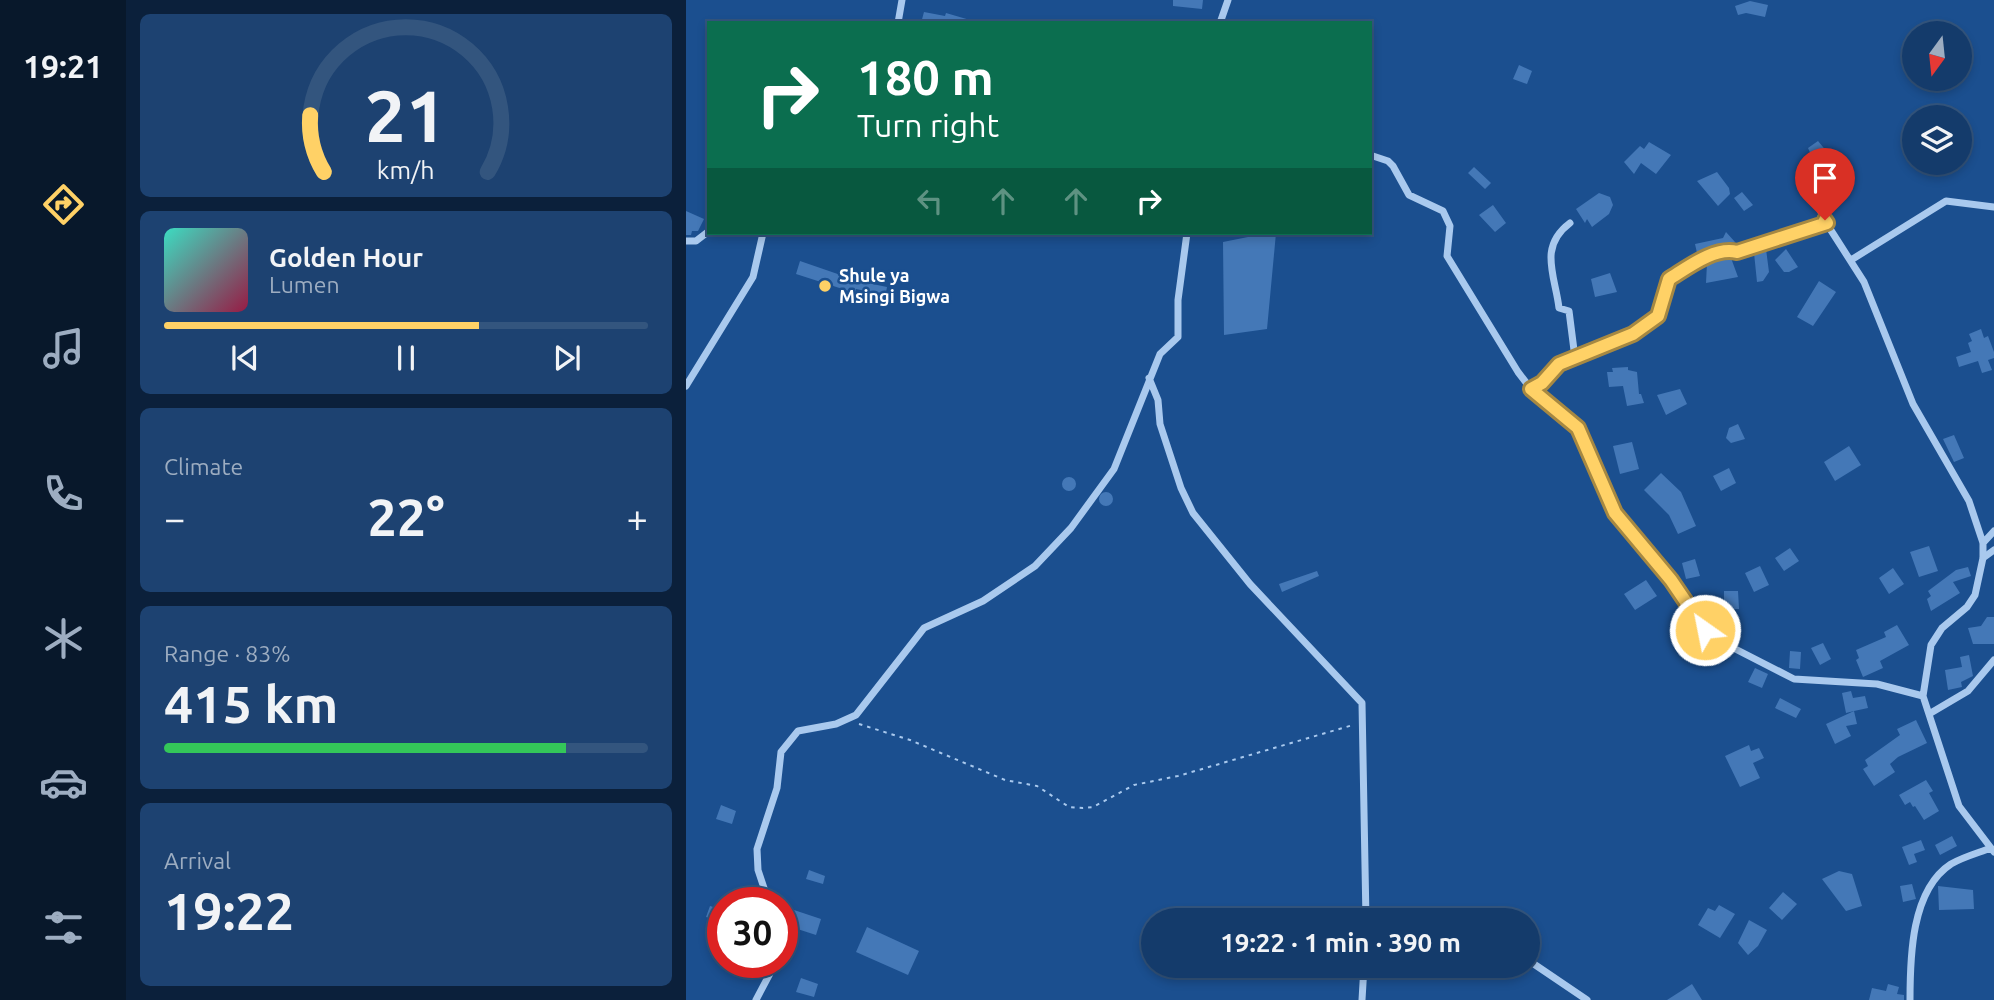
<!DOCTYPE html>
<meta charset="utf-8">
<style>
:root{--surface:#143b6b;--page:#1d4271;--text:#f1f3f6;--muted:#9dadc1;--line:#33557e;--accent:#ffd166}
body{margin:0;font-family:Ubuntu,sans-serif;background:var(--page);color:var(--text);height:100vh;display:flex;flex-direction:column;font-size:26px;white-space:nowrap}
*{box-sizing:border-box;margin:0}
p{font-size:23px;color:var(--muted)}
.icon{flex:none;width:38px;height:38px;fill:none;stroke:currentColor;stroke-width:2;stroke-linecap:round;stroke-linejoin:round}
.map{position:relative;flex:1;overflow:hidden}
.details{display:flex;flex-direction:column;gap:14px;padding:14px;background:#0b203b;width:560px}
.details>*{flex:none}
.banner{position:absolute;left:21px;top:21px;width:665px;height:214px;border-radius:0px;box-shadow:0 4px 10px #0003,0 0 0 2px var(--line);background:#0b6e4f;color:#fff;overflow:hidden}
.needle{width:46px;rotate:195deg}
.buttons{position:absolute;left:1216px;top:21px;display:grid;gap:14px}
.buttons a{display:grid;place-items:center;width:70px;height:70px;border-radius:50%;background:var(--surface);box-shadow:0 4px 10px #0003,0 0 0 2px var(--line);font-size:35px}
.speed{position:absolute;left:21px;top:887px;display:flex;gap:14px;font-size:35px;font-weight:700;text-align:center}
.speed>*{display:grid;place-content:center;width:91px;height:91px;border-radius:50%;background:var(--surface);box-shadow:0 4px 10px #0003,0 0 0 2px var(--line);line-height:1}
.speed .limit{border:10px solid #d22;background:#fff;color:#111}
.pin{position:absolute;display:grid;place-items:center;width:60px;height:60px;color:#fff;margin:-72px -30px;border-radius:50% 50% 50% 0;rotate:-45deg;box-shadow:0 0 7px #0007}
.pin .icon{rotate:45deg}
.me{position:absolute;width:77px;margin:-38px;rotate:327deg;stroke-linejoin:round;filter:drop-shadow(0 0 5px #0008)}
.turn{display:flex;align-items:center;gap:24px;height:147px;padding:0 35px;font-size:32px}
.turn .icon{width:91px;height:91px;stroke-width:2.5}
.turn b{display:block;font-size:49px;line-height:60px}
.lanes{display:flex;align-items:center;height:66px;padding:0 35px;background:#0003;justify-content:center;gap:35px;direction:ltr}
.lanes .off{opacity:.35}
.big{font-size:52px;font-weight:700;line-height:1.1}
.details .card{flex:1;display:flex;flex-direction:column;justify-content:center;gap:10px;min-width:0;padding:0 24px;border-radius:10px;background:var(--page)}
.details .dial{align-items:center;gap:0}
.dial svg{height:182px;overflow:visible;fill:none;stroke:var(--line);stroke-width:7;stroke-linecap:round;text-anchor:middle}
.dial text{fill:var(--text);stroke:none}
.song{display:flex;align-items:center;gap:21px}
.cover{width:84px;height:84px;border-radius:10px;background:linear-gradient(135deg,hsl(170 70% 55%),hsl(340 70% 35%))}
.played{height:7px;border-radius:4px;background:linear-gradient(90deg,var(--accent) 65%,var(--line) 65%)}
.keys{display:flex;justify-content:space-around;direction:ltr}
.heat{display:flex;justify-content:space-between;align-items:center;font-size:38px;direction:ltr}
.charge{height:10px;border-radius:5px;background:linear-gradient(90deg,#34c759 83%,var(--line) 0)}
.trip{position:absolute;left:455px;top:908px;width:399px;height:70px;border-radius:35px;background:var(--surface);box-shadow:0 4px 10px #0003,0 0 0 2px var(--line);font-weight:700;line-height:70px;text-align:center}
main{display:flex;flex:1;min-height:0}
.tab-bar{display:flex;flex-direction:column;width:126px;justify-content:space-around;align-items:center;background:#08182b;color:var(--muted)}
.tab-bar .icon{width:49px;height:49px}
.tab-bar .on{color:var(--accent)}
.tab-bar b{font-size:32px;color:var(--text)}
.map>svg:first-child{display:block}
.building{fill:#4478b7}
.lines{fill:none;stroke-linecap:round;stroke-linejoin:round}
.path{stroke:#a9c9ee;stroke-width:2;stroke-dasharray:3.5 5;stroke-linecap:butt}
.minor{stroke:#a9c9ee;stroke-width:7}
.route-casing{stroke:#a68842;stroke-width:18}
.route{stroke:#ffd166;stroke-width:12}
.poi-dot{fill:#ffd166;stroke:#1b4f8f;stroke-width:2.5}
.labels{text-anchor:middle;stroke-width:5;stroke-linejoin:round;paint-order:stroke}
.poi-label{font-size:18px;font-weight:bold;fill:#fff;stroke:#1b4f8f;text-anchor:start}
</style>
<main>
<nav class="tab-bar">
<b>19:21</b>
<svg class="icon on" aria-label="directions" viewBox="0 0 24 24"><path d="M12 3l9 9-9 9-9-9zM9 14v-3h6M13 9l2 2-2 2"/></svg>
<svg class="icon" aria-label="music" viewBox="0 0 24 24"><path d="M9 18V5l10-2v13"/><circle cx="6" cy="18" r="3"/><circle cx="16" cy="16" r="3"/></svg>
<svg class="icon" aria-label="phone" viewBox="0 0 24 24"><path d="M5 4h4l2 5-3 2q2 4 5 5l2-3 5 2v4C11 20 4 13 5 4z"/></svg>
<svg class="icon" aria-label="climate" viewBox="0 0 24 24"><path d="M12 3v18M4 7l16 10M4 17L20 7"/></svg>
<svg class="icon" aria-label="car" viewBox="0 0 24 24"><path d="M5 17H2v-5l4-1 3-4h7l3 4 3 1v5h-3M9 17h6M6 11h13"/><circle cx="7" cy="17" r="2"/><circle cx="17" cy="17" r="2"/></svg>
<svg class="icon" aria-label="filters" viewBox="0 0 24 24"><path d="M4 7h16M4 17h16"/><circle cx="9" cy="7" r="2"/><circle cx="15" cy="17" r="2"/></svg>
</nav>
<section class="details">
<div class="card dial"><svg viewBox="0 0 100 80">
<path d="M14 69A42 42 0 1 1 86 69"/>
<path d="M14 69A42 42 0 0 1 8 44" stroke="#ffd166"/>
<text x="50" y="56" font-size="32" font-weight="700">21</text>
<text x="50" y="72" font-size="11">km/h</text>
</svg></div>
<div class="card">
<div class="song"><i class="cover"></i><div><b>Golden Hour</b><p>Lumen</p></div></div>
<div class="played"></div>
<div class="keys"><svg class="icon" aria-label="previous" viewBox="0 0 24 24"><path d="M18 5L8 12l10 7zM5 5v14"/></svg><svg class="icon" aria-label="pause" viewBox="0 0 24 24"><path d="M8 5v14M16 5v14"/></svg><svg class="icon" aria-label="next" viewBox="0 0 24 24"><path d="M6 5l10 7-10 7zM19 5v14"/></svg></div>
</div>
<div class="card"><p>Climate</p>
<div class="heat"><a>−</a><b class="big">22°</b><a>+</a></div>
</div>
<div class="card"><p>Range · 83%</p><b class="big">415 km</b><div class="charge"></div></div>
<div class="card"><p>Arrival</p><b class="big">19:22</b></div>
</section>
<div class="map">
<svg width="1308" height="1000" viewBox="0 0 1308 1000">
<rect width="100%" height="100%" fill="#1b4f8f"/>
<path class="building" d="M487,0H517L516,9L487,6Z
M1064,1L1082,5L1079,17L1060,13L1052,15L1049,6Z
M238,12L259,16L260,13L284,20L283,23H235Z
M833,65L846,71L841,84L827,79Z
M1132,141L1157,171L1145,181L1135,177L1122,148Z
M963,142L985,155L970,174L955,163L948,174L938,162L954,146L958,149Z
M788,167L805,183L799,189L782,173Z
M1031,172L1043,188L1044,194L1032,206L1011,181Z
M1056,192L1067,205L1058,211L1048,198Z
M913,193L924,197L927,205L923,214L906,227L901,219L899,223L890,209Z
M807,205L820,223L809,232L793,215Z
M0,211L18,219L12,231H6L5,235H0Z
M1040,232L1049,242L1011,253L1009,244L1037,238Z
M582,233H590L581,329L538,335L537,242Z
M1080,249L1083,272L1077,281L1071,282L1068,253Z
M1100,249L1112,267L1103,272H1098L1089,260Z
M1035,258H1045L1052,277L1020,283L1021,263Z
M114,261L172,281L201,287L198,303L187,301L189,293L170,289L169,293L110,274Z
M924,273L931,292L909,297L905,279Z
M1133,281L1150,292L1127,326L1111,317Z
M1295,329L1298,338L1302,336L1308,352V358L1302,360L1306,370L1296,373L1292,361L1273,367L1270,357L1285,352L1282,343L1286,341L1283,334Z
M942,367V370L951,372L953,394H955L958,403L941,406L937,386L923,387L921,372H927L926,368Z
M994,389L1001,404L980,415L971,395Z
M1052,424L1059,439L1045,443L1040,438L1043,428Z
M1268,435L1278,458L1268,462L1257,439Z
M946,442L953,469L934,474L927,446Z
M1163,446L1175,465L1149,481L1138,462Z
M1043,468L1050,483L1035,491L1027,476Z
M975,473L995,492L1010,526L992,534L983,515L958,490Z
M376 484a7 7 0 1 1 14 0a7 7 0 1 1-14 0Z
M413 499a7 7 0 1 1 14 0a7 7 0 1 1-14 0Z
M1243,546L1252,571L1233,577L1224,552Z
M1104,548L1113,561L1098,571L1089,558Z
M1009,559L1014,576L1000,579L996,563Z
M1074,566L1083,585L1068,592L1059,573Z
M1282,567L1285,576L1267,582L1274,593L1245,611L1241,599L1245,596L1242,591L1270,570Z
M1207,568L1218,584L1203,594L1193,578Z
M631,571L633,576L596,592L593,584Z
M960,580L971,596L949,610L938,594Z
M1038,591H1052L1053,609H1038Z
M997,610L1003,620L990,624L987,613Z
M1045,610L1046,626L1031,627L1030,611Z
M1301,617H1308V644H1287L1282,628L1295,626Z
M1211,625L1223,645L1194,661L1197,668L1177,677L1170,660L1173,658L1170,650L1200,637L1198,632Z
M1137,643L1145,659L1134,665L1125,648Z
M1104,651L1115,652L1114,669L1103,668Z
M1283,655L1287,676L1275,682L1276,687L1262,690L1259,670L1276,667L1274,657Z
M1069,668L1082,674L1076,688L1062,682Z
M1165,691L1167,698L1179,696L1182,708L1168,711L1171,724L1160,726L1165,736L1149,744L1140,724L1168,711L1160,713L1156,693Z
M1094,698L1115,709L1110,718L1089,708Z
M1230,720L1241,743L1212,757L1204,764L1209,772L1188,786L1177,769L1182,766L1179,760L1214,735L1211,729Z
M1063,745L1065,751L1073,748L1078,758L1067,763L1074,778L1054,787L1039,756Z
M1240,780L1247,791L1243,793L1253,811L1238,820L1229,806L1227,807L1224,802L1219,805L1213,795Z
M35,805L50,811L46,824L30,819Z
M1266,836L1271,846L1254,855L1249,845Z
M1235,840L1239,850L1228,854L1231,862L1223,865L1216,847Z
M123,870L139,876L137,884L120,879Z
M1153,871L1166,874L1176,906L1160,911L1136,879Z
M1226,884L1230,899L1217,902L1214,886Z
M1252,886L1287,890L1288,909L1253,910Z
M1097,892L1111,904L1096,920L1083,908Z
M1033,905L1049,914L1034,938L1012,925L1022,908L1029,911Z
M24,906L37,910V922L20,917Z
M96,906L135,919L130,935L96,924Z
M1063,920L1081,930L1072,946L1062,955L1052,943Z
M181,927L233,951L222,975L170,952Z
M115,978L132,984L128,997L110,992Z
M1006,984L1016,1000H981Z
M1202,984L1213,987L1211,994L1218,995V1000H1183L1186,988L1200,991Z"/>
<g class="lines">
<path class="path" d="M173,724L224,740L319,780L351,786L383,807L397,808L407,807L448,785L492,776L667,725"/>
<path class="minor" d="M212,23L216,0
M534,23L542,0
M684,155L702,161L707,166L723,195L757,211L764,226L761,256L832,372L845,389L892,428L929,513L985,580L1026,637L1108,679L1191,684L1237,696L1273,806L1308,852
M1128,196L1139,221L1178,282L1227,404L1283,501L1297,543V558L1289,595L1281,607L1256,628L1245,645L1237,696
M884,223C852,247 869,275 873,308L883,311L889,358
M0,241H10L23,231
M1165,260L1260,201L1308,207
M463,378L472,400L474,424L495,488L507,513L564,584L676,703L680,920
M0,386L67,277L77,233
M845,389L856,383L873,364L947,334L972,315L983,279C1001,268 1029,246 1051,252L1141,223
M1297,543L1308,531
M1297,558L1308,550
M1243,714L1282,691L1308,660
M83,903L72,870L71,849L91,788L95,752L112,731L150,724L170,715L238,628L297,601L349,566L385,528L428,469L474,354L492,337V300L501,233
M842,960L901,1000
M70,1000L90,962
M676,1000L678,966
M1224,1000C1224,958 1225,890 1265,864C1277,857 1292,853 1305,848"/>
</g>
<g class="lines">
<g class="route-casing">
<path id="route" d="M1019,630L985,580L929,513L892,428L845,389L856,383L873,364L947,334L972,316L983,279C1001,268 1029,246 1051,252L1141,223L1139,220"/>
</g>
<use href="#route" class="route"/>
</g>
<circle class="poi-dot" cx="139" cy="286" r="7"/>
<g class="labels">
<g class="poi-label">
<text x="153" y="282">Shule ya<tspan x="153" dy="21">Msingi Bigwa</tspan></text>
</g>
</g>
</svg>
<div class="buttons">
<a><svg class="needle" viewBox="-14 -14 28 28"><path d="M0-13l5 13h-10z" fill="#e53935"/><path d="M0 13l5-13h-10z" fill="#9dadc1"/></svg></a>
<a><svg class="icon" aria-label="layers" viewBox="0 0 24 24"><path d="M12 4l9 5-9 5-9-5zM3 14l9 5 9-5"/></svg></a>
</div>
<div class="speed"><div class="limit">30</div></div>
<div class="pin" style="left:1139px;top:220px;background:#d93025"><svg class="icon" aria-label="arrive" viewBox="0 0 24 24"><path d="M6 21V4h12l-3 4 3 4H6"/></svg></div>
<svg class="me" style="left:1019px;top:630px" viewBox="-20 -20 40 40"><circle r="17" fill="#ffd166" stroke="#fff" stroke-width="3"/><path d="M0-11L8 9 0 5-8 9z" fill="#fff"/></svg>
<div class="trip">19:22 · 1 min · 390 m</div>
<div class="banner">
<div class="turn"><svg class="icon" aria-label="right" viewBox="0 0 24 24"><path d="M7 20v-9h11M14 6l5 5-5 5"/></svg><div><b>180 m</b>Turn right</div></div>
<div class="lanes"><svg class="icon off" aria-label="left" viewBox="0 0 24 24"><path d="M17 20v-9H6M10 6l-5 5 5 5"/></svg><svg class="icon off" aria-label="ahead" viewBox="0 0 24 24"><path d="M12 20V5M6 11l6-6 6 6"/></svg><svg class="icon off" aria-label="ahead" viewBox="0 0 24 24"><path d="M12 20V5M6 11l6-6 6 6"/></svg><svg class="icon" aria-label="right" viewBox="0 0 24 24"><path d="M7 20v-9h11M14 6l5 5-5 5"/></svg></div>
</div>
</div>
</main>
